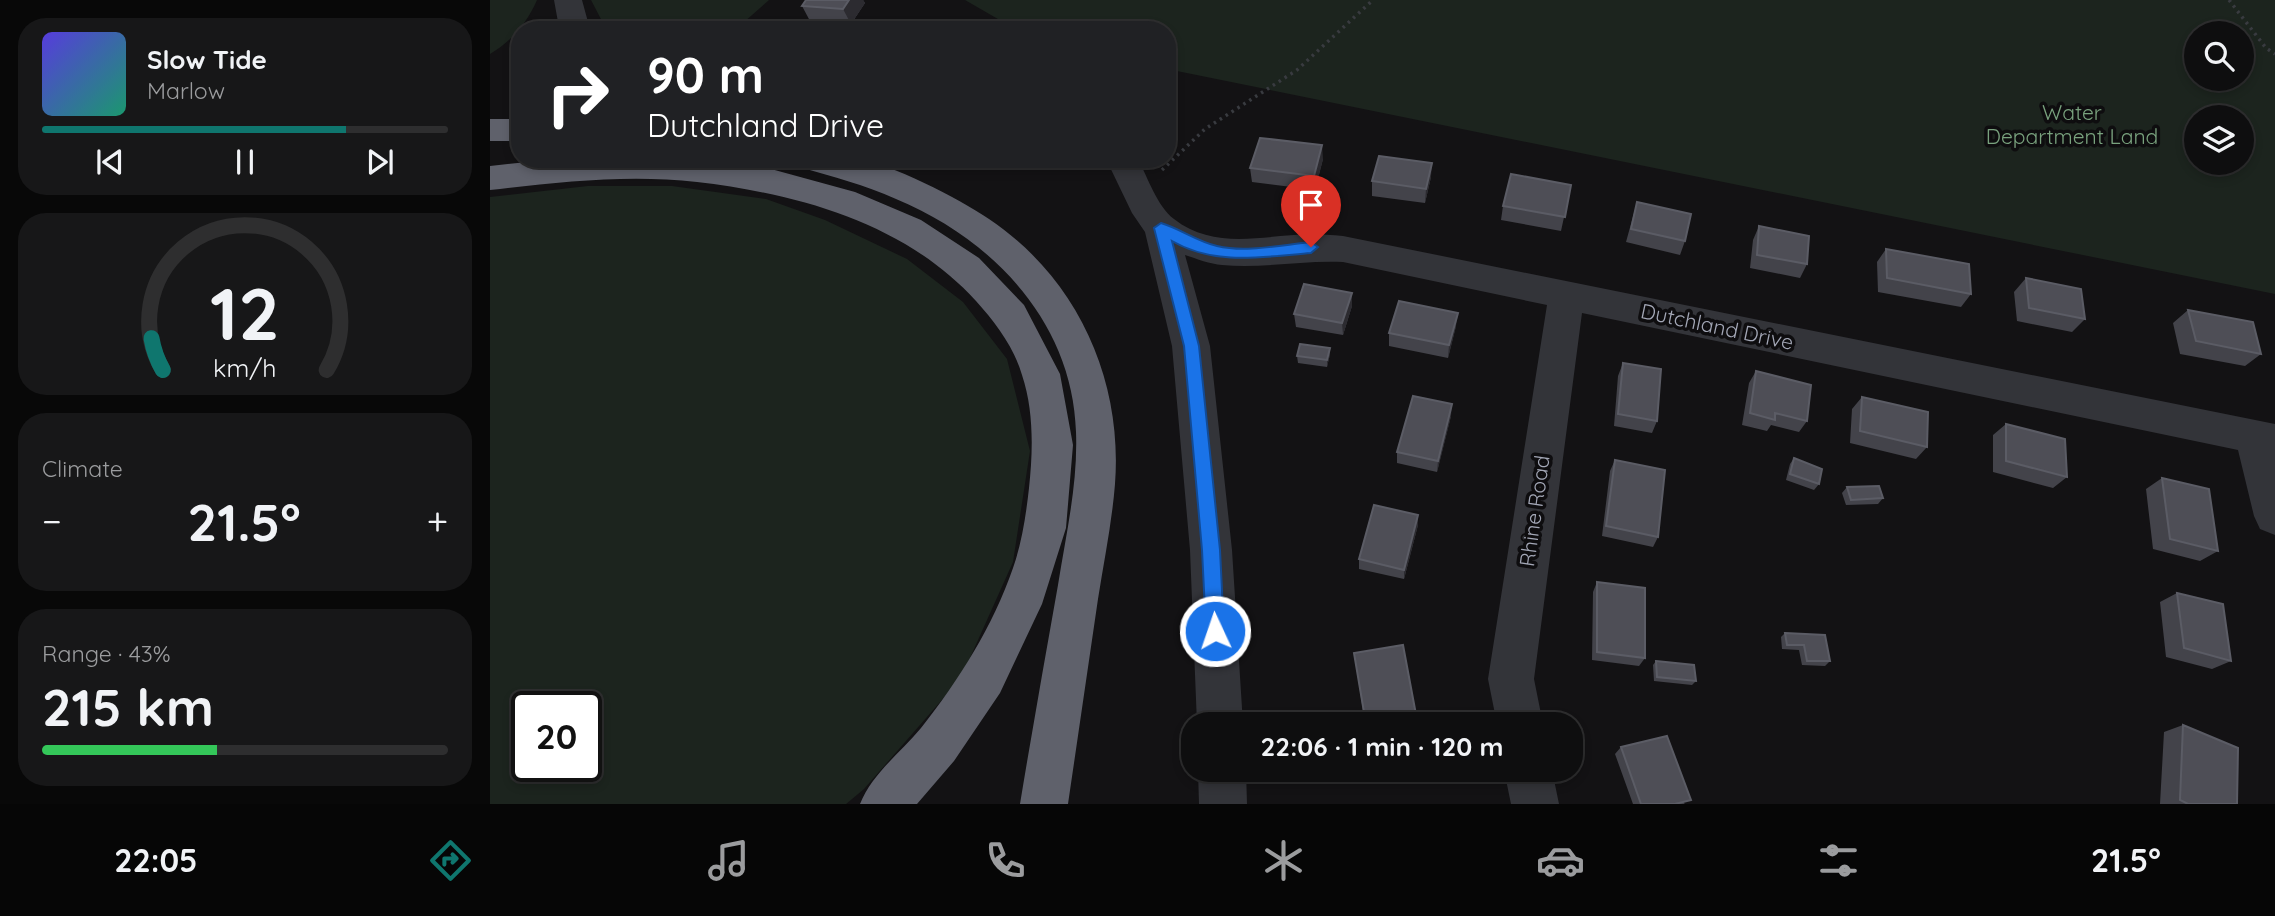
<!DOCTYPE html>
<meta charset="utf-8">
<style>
:root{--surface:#0e0e0f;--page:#171718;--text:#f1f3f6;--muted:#9b9c9e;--line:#2e2e2f;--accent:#0f766e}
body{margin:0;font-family:Quicksand,sans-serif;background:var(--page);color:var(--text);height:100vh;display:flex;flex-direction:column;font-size:26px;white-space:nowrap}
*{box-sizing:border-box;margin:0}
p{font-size:23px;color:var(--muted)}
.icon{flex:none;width:38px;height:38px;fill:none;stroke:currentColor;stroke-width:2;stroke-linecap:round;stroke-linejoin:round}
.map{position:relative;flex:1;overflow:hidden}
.drawer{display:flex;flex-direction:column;gap:18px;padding:18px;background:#080808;width:490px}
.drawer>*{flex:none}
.top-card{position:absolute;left:21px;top:21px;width:665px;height:147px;border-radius:28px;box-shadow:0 4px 10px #0003,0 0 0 2px var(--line);background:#202124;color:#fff;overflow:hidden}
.buttons{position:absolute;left:1694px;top:21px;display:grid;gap:14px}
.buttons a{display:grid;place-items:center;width:70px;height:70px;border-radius:50%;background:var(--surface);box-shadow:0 4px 10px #0003,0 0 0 2px var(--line);font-size:35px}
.speed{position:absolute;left:21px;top:691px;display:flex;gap:14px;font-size:35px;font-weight:700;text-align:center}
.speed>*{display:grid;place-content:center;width:91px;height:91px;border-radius:50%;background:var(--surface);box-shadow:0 4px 10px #0003,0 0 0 2px var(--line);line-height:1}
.speed .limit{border:4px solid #111;border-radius:10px;background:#fff;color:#111}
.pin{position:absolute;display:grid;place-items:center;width:60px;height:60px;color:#fff;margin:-72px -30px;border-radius:50% 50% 50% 0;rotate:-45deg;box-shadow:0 0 7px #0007}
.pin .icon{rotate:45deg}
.me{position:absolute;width:77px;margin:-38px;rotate:357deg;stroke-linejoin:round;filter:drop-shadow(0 0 5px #0008)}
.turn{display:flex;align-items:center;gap:24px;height:147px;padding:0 21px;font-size:32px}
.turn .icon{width:91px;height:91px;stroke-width:2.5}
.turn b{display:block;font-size:49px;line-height:60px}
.big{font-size:52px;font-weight:700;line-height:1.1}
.drawer .widget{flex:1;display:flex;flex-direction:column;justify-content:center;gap:10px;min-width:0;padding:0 24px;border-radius:28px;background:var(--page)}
.drawer .dial{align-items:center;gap:0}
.dial svg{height:182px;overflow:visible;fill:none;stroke:var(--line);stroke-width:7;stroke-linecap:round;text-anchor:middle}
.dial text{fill:var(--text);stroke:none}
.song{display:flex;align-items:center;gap:21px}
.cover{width:84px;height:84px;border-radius:10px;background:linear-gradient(135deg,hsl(250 70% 55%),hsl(160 70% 35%))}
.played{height:7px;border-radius:4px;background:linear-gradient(90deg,var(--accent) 75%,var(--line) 75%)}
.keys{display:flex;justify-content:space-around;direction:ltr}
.heat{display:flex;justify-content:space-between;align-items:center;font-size:38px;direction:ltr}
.charge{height:10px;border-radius:5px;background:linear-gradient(90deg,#34c759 43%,var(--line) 0)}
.trip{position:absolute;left:691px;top:712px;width:402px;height:70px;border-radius:28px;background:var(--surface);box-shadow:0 4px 10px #0003,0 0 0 2px var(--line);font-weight:700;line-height:70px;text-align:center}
.tabs{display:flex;height:112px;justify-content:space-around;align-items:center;background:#060606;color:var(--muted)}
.tabs .icon{width:49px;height:49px}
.tabs .current{color:var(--accent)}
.tabs b{font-size:32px;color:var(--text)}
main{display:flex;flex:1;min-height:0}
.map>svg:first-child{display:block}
.green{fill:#1c241e;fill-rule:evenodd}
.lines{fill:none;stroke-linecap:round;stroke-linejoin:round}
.path{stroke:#393b40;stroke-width:3.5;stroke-dasharray:2.5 4.5;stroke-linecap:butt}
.minor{fill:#333439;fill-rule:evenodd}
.highway{fill:#5f616b;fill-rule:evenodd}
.wall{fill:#43434a}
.shaded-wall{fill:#2c2b30}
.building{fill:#4e4e56;stroke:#5b5c65;stroke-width:2}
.route{fill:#1a73e8;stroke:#114b97;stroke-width:2}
.labels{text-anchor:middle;stroke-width:7;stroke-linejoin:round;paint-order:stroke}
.park-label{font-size:21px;fill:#79a27e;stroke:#0e0d0f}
.street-label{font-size:21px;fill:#a3a7b6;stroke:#0e0d0f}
</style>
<main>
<section class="drawer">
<div class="widget">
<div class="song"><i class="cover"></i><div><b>Slow Tide</b><p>Marlow</p></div></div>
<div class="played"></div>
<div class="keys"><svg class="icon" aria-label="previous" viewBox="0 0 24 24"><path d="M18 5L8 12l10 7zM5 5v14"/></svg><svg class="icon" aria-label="pause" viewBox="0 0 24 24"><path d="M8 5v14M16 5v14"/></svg><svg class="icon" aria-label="next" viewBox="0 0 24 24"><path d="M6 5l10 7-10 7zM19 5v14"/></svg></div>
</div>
<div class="widget dial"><svg viewBox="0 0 100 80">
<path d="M14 69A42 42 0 1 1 86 69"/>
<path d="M14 69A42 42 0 0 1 9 55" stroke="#0f766e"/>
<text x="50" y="56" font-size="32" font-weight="700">12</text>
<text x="50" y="72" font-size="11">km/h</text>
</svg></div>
<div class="widget"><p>Climate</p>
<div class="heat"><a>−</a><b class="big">21.5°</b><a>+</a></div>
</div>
<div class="widget"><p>Range · 43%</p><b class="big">215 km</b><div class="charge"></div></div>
</section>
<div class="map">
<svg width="1785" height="804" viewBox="0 0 1785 804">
<rect width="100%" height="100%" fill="#131214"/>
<path class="green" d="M0,0H47C37,23 22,41 0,54Z
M101,0H279L245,30H124L113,23Z
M475,0H1785V294L677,69V30H527ZM1706,33H1752V79H1706ZM1752,117V163H1706V117Z
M98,186H182L276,199L335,220L417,259L473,302L517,359L540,451L523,562L471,678L374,789L356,804H0V197ZM37,707H96V766H37Z"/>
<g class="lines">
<path class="path" d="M1739,0L1776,48L1785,54
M672,170L715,129L807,70L883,0"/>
<path class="minor" d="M64,0H92L98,22L103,30H73L68,22Z
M616,159H648C658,178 667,206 684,219C725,251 774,235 821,234C831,234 842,235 853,236L1785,424V535L1770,529L1764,516L1748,450L1092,313L1044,679L1053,724H1007L998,679L1057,305L853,262C813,260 772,269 732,265C720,264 707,259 695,255L720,346L742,550L753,724H707L700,550L682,346L655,232L642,213Z
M708,770H756L757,804H709Z
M1014,770H1062L1069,804H1021Z"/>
<path class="highway" d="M0,119H30V141H0Z
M65,159H214L281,169L365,192L431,220L489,258L534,305L570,374L583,445L576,528L552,604L510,693L464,761L427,804H370C382,774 410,753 431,728C469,680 503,626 523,568C532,542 536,515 539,488C543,451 544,411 532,375C524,347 505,322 486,301C415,223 309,194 207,182C138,174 68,182 0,190V166Z
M306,159C325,159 345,158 364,159C400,162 469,199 499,219C587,278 633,379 625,484C622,522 614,561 608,599C598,667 588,736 578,804H530C542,731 555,658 568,585C576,534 588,484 586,432C583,323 503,239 406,199C375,185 343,177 310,167Z"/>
</g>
<path class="wall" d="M316,0H373L375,3L361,24L320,21L312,6Z
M833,159L825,190L762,182L760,168Z
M941,177L935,203L882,196V181Z
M1081,185L1071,231L1011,220L1013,206Z
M1147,202L1195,241L1190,255L1136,242Z
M1269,226L1317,264L1310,278L1260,268L1263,240Z
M1396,249L1481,294L1471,307L1388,292L1387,262Z
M1536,278L1595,319L1582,332L1527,321L1524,292Z
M862,306L853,335L806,327L804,314Z
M1698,310L1771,354L1755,366L1690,354L1683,323Z
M966,326L958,358L899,346V333Z
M840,354L837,367L808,363L807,356Z
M1133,363L1167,421L1162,433L1124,426L1128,376Z
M1266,371L1317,421L1309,432L1281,425L1277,431L1252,425L1259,383Z
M1372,397L1437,447L1426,459L1360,443L1362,409Z
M961,416L947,472L907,463V452Z
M1516,424L1577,477L1563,488L1503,472V435Z
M1304,458L1329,484L1324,490L1296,480L1300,464Z
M1125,460L1168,537L1163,547L1112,536L1120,471Z
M1672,478L1728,551L1710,561L1663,549L1656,489Z
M1357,487L1393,498L1388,504L1356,505L1352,493Z
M928,515V525L914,579L869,569V559Z
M1107,582L1155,658L1149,666L1102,660L1103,592Z
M1687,593L1741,661L1722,669L1676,657L1670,602Z
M1295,633L1340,661L1335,666L1312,665L1309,650L1292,649L1291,637Z
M864,653L927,720L926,724H875Z
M1166,661L1206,681L1202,685L1164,681L1163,665Z
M1693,725L1747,804H1670L1674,732Z
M1131,747L1195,804H1143L1125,754Z"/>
<path class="shaded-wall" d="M359,0H373L375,3L361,24L353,9Z
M832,145L833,159L825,190L824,176Z
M942,163L941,177L935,203L936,189Z
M862,293V306L853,335L852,323Z
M968,313L966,326L958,358L959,345Z
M840,348V354L837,367V360Z
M962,404L961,416L947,472L948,461Z
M928,515V525L914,579V570Z"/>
<path class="building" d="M316,0H359L353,9L312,6Z
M770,138L832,145L824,176L760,168Z
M889,156L942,163L936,189L882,181Z
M1021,174L1081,185L1075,217L1013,206Z
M1147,202L1201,214L1195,241L1141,229Z
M1269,226L1319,236L1317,264L1267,255Z
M1396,249L1479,264L1481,294L1397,278Z
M1536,278L1591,289L1595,319L1539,308Z
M814,284L862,293L852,323L804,314Z
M909,301L968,313L959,345L899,333Z
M1698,310L1763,322L1771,354L1706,341Z
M810,344L840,348L837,360L807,356Z
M1133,363L1171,369L1167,421L1128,414Z
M1266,371L1321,385L1317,421L1285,413V420L1260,413Z
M923,396L962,404L948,461L907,452Z
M1372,397L1438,412L1437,447L1370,431Z
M1516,424L1575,439L1577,477L1516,461Z
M1304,458L1332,469L1329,484L1300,474Z
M1125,460L1175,470L1168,537L1116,526Z
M1672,478L1719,489L1728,551L1680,539Z
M1389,486L1393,498L1361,500L1357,487Z
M884,505L928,515L914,570L869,559Z
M1107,582L1155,588V658L1107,652Z
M1687,593L1733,604L1741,661L1694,648Z
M1295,633L1335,635L1340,661H1317L1314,645H1297Z
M913,645L927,720L902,724H876L864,653Z
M1166,661L1204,665L1206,681L1167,677Z
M1693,725L1748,748L1747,804H1698L1690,800Z
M1177,736L1201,800L1185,804H1151L1131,747Z"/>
<path class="route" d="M671,223C691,229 706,241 727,246C756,253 791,245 821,242L828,247L821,253C773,257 725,266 682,241L709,346L730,550L734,631L732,638L725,640L719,638L716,631L712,550L694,346L664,228Z"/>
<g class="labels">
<g class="park-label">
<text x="1582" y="120">Water<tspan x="1582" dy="24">Department Land</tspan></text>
</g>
<g class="street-label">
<text transform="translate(1227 327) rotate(12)" y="7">Dutchland Drive</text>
<text transform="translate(1045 511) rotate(-82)" y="7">Rhine Road</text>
</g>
</g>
</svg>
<div class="buttons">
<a><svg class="icon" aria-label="search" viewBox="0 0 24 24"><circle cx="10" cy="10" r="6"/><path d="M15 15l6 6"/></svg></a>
<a><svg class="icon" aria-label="layers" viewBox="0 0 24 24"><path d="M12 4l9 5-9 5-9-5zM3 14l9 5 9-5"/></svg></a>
</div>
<div class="speed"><div class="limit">20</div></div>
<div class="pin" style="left:821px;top:247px;background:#d93025"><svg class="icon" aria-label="arrive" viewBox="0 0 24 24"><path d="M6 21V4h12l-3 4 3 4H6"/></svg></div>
<svg class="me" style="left:725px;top:631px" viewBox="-20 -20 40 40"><circle r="17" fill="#1a73e8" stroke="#fff" stroke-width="3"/><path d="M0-11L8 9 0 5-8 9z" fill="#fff"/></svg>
<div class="trip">22:06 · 1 min · 120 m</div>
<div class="top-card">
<div class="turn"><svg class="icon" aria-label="right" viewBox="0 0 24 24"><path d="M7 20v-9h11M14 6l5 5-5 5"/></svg><div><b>90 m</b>Dutchland Drive</div></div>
</div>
</div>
</main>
<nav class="tabs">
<b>22:05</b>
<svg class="icon current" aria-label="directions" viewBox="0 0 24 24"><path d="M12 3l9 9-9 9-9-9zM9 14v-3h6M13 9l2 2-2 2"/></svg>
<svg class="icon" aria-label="music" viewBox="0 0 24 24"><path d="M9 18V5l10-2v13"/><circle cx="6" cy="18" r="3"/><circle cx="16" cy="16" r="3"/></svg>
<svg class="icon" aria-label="phone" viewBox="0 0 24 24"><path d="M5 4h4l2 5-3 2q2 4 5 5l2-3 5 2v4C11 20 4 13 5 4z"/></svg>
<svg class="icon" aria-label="climate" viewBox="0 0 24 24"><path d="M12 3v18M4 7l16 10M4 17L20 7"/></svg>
<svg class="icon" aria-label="car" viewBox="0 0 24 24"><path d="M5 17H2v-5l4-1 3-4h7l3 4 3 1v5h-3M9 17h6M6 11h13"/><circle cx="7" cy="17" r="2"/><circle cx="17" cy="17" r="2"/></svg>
<svg class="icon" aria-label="filters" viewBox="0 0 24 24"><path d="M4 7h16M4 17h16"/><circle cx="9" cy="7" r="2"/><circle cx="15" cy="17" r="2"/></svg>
<b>21.5°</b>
</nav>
